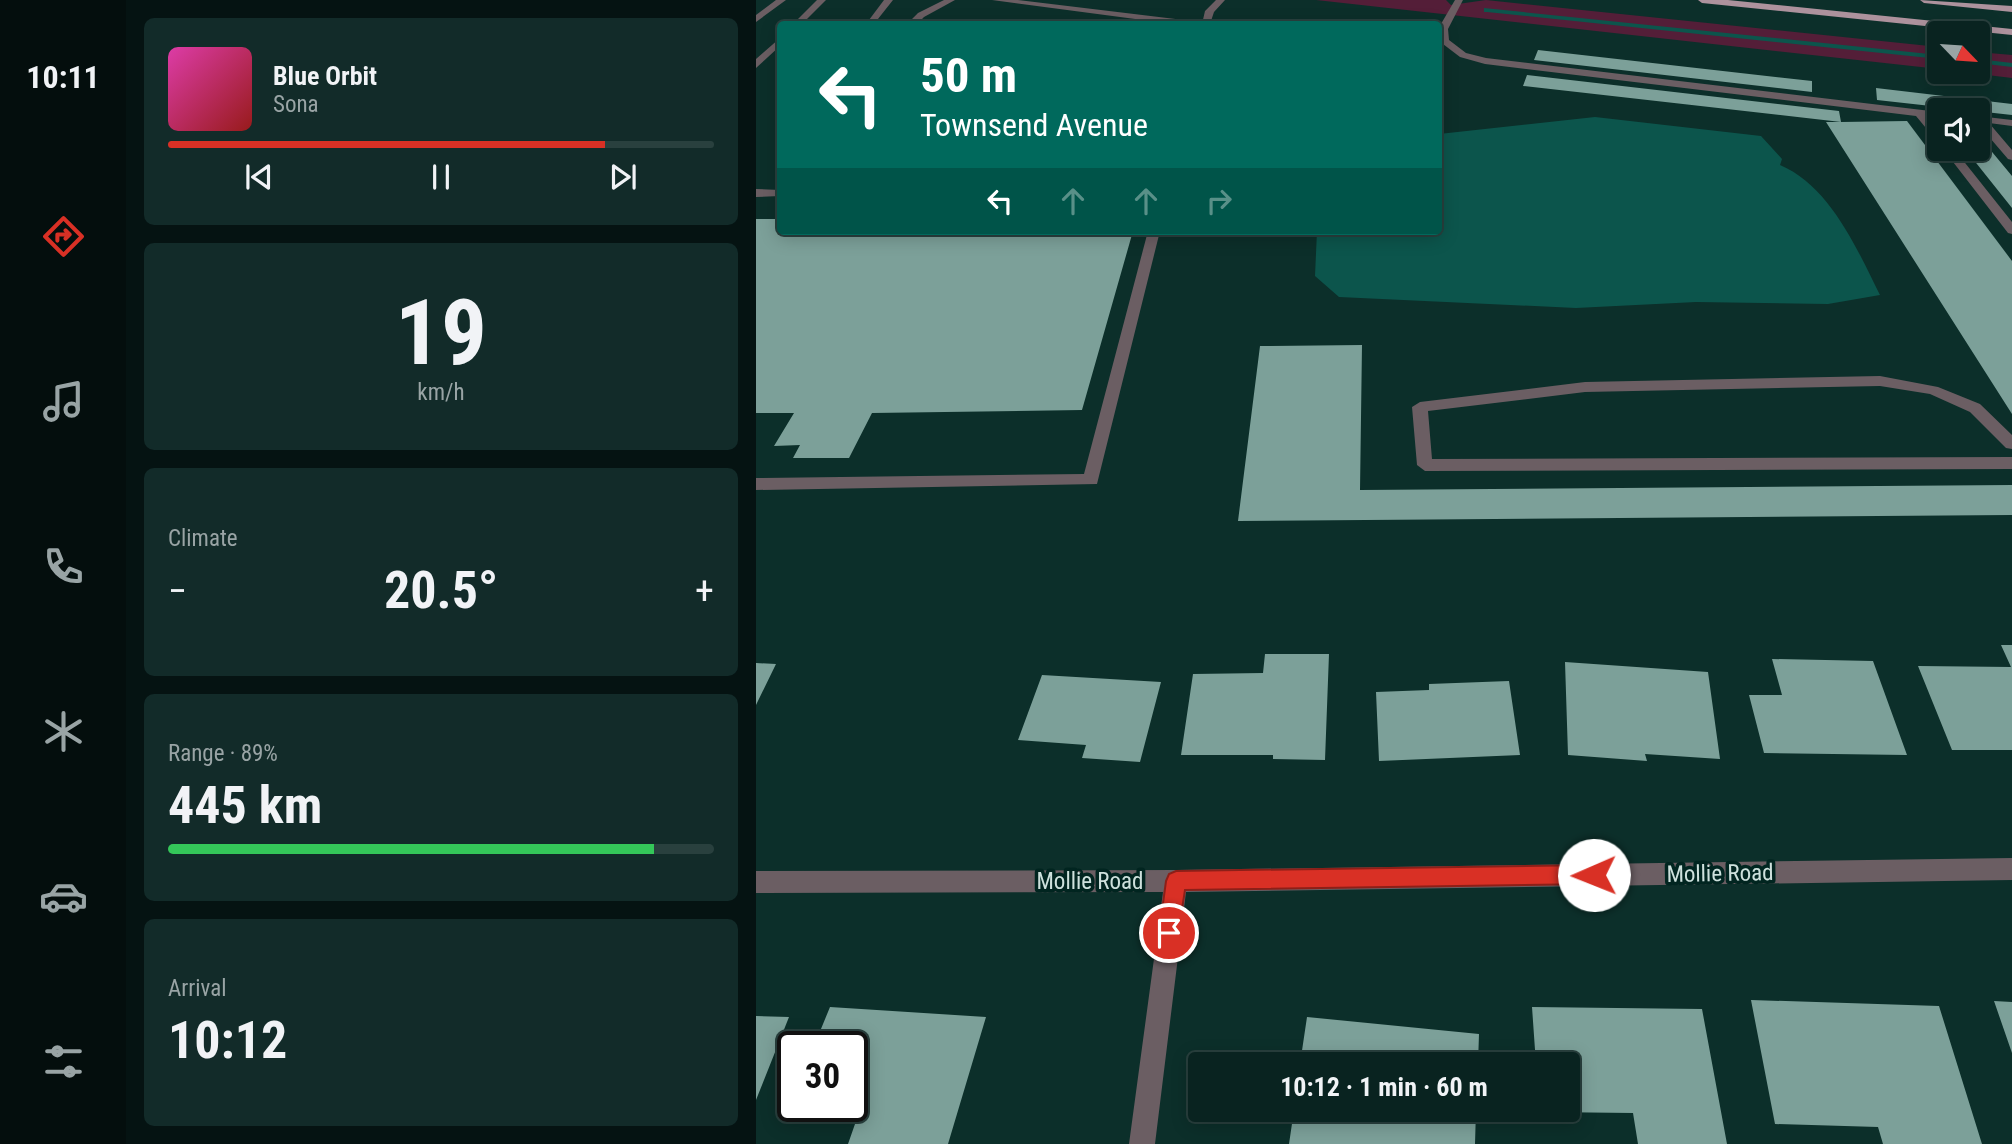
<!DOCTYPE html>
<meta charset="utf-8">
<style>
:root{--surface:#092320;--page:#122b29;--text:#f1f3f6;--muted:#99a4a5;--line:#29403e;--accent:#d93025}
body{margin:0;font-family:"Roboto Condensed",sans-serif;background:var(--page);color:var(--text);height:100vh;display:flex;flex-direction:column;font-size:26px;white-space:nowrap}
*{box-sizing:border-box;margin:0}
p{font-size:23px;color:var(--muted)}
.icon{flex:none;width:38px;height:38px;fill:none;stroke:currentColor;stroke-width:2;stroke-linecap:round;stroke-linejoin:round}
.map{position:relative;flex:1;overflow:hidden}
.side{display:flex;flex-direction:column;gap:18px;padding:18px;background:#051312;width:630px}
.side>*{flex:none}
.top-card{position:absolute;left:21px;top:21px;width:665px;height:214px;border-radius:7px;box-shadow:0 4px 18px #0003,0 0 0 2px var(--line);background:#00695c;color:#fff;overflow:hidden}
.needle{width:46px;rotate:115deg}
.buttons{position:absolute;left:1171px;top:21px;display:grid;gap:14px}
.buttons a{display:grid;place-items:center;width:63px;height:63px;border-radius:7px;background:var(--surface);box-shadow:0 4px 18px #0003,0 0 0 2px var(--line);font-size:35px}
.speed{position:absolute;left:21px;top:1031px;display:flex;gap:14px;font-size:35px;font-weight:700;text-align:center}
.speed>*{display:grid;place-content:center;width:91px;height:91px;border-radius:50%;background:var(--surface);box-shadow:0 4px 18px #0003,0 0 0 2px var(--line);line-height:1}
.speed .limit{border:4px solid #111;border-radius:10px;background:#fff;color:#111}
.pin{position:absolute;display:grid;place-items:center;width:60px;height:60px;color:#fff;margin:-30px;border:4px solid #fff;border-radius:50%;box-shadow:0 2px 7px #0007}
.me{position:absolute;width:77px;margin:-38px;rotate:269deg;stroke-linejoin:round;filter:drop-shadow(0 0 5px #0008)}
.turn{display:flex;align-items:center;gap:24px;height:147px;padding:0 28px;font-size:32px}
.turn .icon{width:91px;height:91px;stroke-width:2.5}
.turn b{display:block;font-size:49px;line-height:60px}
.lanes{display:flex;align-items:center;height:66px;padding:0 28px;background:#0003;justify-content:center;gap:35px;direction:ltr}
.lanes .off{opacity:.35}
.big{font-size:52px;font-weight:700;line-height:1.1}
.side .widget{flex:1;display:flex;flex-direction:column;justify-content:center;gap:10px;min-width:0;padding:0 24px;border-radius:10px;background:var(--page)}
.side .dial{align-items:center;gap:0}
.dial b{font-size:91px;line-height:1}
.song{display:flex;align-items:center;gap:21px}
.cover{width:84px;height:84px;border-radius:10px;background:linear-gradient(135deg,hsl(320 70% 55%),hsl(0 70% 35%))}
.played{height:7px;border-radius:4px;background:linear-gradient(90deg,var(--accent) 80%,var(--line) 80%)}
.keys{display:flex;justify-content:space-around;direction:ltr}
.heat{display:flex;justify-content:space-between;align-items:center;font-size:38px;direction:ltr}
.charge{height:10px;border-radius:5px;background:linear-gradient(90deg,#34c759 89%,var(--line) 0)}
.trip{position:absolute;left:432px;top:1052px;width:392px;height:70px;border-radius:7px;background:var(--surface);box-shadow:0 4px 18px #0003,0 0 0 2px var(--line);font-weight:700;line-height:70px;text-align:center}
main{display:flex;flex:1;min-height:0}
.menu{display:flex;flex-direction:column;width:126px;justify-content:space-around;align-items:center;background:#040e0d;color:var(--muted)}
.menu .icon{width:49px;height:49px}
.menu .current{color:var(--accent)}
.menu b{font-size:32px;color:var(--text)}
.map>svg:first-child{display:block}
.green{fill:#541e38}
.water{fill:#0c554c}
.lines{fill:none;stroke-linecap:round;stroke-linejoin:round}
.stream{fill:#0c554c;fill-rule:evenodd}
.building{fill:#7ca099}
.minor{fill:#6b5e63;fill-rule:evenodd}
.major{fill:#ad929d;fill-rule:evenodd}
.route{fill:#d93025;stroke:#8d1f18;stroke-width:2}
.labels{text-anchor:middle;stroke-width:7;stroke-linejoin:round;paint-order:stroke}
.near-street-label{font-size:23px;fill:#cee1dd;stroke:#012520}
</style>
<main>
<nav class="menu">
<b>10:11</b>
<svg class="icon current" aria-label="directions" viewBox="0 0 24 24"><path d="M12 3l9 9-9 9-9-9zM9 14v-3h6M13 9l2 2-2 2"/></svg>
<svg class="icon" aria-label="music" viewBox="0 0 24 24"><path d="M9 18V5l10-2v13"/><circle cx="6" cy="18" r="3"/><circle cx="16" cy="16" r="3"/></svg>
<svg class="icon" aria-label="phone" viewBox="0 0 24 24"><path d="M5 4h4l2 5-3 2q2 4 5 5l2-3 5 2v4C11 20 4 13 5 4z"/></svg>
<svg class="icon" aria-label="climate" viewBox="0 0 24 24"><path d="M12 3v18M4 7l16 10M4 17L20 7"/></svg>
<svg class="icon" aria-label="car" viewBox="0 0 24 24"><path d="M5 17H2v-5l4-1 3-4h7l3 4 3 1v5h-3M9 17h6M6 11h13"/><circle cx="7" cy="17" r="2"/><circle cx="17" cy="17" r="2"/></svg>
<svg class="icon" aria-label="filters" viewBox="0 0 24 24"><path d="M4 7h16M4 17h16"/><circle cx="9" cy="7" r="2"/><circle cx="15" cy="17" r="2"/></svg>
</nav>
<section class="side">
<div class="widget">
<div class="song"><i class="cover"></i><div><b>Blue Orbit</b><p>Sona</p></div></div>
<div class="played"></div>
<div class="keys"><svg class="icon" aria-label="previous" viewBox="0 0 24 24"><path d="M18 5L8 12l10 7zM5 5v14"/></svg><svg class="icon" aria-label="pause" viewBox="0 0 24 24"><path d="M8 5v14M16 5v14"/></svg><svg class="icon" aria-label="next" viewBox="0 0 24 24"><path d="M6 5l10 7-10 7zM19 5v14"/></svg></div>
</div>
<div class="widget dial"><b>19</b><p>km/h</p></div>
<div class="widget"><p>Climate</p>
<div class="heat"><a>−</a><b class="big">20.5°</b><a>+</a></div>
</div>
<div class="widget"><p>Range · 89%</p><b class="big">445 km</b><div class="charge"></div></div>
<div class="widget"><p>Arrival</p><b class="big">10:12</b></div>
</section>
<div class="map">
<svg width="1256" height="1144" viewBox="0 0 1256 1144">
<rect width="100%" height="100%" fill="#0c2f2a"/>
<path class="green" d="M560,0H690L695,5L730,0L1183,47V69Z
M1222,52L1256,55V78L1206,72H1222Z"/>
<path class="water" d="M839,117L1005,136L1026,159L1024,165C1074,186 1101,249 1124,295L1072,304L940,302L820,308L583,297L559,276L561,231H682L683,134Z"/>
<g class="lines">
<path class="stream" d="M728,8L1183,55V59L731,12H728Z
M1222,59L1256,63V67L1222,63Z"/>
</g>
<path class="building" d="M782,50L1056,81V92L778,60Z
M771,75L1083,111L1085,122L1151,121L1256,261V414L1070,122H1085L767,86Z
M1120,88L1256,104V115L1121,100Z
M1222,135L1256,176V208L1209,149H1222Z
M0,219H24V231H377L326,410L116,413L93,458H37L44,445L18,446L38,413H0Z
M606,345L604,490L1256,485V515L482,521L504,346Z
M1245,645H1256V750H1196L1162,666L1255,667Z
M509,654H573L569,760L517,759V755H425L437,674L507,673Z
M1016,659L1117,661L1151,755L1008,753L993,695H1026Z
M809,662L952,672L964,759L889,754L891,761L812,755Z
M0,663L20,664L0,705Z
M286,675L405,682L384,762L326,758L330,745L262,740Z
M753,681L764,755L623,761L620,692L673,690V684Z
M995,1000L1183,1006L1226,1144H1127L1122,1127L1019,1124Z
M1238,1001L1256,1002V1053Z
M74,1007L230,1017L192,1144H92L99,1124L29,1119L37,1101V1106H96V1046H58Z
M776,1007L946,1009L971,1144H882L877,1113L790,1112V1110H812V1064H780Z
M0,1016L33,1017L0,1100Z
M551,1017L723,1034L722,1064H544Z
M538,1110H720L719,1144H533Z"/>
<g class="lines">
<path class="minor" d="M20,0H30L0,22V15Z
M61,0H70L46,24H37Z
M128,0H137L118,24H110Z
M188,0H199L168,17L161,24H151L162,13Z
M236,0H262L436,21L441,24H417Z
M460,0H469L458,12L454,24H446L449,11Z
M699,0H707L692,29L693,40L710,53L730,58L1183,112V118L1173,117L1183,130V140L1179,139L1160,116L729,64L704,57L683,41L682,29Z
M24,38V46L0,68V59Z
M1222,116L1256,120V126L1233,123L1256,150V160L1252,159L1222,124Z
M1187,149H1198L1256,222V234L1252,233Z
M0,189L24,190V196L0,197Z
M392,231H404L341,484L0,490V478L328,474Z
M1124,376L1182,387L1224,404L1256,435V449L1250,448L1214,412L1174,394L1124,386L829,392L672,411L676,459L1256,457V469L669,471L661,465L656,407L664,402L829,382Z
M1256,858V880L430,892L399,1144H373L407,892L0,893V871L420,870Z"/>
<path class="major" d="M942,0H972L1256,29V35L946,3Z
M1164,0L1256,6V12L1168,3Z"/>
</g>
<path class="route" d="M838,865L845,868L848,875L845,882L838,884L429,890L421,941L413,944L406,941L403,933L410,881L413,874L420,871Z"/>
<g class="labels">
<g class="near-street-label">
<text transform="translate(964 873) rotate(-1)" y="8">Mollie Road</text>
<text x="334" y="889">Mollie Road</text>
</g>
</g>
</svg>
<div class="buttons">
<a><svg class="needle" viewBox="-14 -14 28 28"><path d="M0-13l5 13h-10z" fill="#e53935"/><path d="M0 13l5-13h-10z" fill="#99a4a5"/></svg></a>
<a><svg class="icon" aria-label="sound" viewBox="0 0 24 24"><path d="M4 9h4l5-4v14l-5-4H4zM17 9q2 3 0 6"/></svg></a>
</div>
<div class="speed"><div class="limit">30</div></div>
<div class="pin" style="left:413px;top:933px;background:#d93025"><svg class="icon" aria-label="arrive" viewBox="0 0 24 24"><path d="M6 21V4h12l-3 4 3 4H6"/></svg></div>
<svg class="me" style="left:838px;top:875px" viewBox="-20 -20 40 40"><circle r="19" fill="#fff"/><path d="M0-13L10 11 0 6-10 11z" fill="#d93025"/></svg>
<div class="trip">10:12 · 1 min · 60 m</div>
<div class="top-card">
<div class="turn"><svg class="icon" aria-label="left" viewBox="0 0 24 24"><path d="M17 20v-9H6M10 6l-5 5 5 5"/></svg><div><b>50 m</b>Townsend Avenue</div></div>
<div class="lanes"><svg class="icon" aria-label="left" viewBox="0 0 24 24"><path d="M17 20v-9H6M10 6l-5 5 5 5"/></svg><svg class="icon off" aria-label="ahead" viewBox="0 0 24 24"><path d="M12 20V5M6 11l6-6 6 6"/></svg><svg class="icon off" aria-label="ahead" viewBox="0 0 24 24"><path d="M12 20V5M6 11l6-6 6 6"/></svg><svg class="icon off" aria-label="right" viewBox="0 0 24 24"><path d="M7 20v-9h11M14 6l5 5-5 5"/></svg></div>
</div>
</div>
</main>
